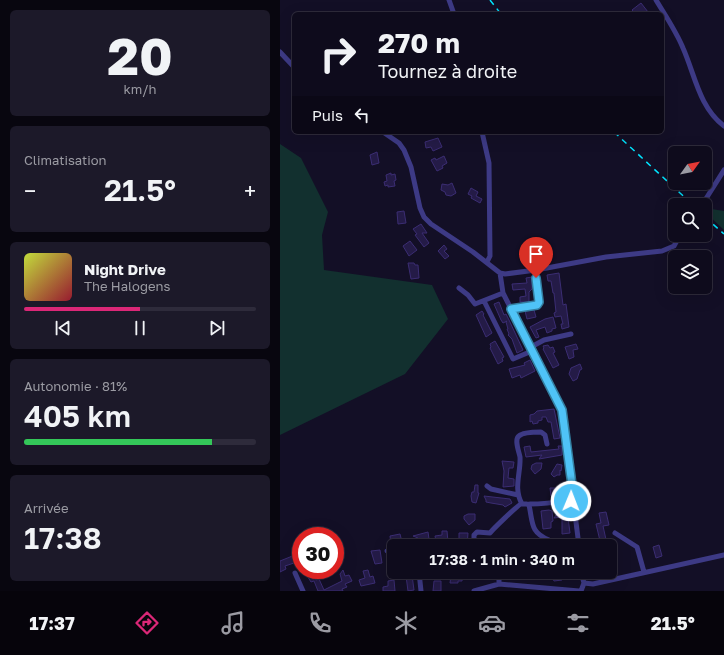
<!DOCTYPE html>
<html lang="fr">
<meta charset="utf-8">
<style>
:root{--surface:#0e0b1c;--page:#1c1929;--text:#f1f3f6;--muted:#9b9ba3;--line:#2e2b3b;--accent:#db2777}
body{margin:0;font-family:"Golos Text",sans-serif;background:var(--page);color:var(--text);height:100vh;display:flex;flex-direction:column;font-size:15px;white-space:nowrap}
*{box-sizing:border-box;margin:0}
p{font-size:13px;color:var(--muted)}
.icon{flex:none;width:22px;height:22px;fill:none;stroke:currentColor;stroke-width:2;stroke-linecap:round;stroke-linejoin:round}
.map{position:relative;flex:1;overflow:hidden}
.side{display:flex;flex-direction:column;gap:10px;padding:10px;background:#08060f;width:280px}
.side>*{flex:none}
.hud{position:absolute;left:12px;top:12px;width:372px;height:122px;border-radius:6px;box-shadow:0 4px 16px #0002,0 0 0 1px var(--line);background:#0e0b1c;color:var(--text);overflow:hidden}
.needle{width:26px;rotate:57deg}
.tools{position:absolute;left:388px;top:146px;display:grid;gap:8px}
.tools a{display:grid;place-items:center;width:44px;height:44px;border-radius:6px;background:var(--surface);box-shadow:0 4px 16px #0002,0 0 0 1px var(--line);font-size:20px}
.speed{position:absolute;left:12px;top:527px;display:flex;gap:8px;font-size:20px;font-weight:700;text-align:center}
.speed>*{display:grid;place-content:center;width:52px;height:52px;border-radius:50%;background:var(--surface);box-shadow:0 4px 16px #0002,0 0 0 1px var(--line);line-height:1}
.speed .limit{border:6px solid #d22;background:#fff;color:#111}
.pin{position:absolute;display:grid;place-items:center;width:34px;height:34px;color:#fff;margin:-41px -17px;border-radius:50% 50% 50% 0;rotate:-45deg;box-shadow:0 0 4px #0007}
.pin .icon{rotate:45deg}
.me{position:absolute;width:44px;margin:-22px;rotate:1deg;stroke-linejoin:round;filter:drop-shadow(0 0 3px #0008)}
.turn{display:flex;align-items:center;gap:14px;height:84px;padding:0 20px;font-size:18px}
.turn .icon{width:52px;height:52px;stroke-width:2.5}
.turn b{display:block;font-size:28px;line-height:34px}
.then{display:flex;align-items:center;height:38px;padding:0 20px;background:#0003;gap:8px;font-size:15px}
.big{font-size:30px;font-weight:600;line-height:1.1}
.side .tile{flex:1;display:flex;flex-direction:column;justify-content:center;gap:6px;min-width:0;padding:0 14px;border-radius:6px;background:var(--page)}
.side .dial{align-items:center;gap:0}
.dial b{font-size:52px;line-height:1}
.song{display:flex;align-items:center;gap:12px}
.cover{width:48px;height:48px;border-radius:6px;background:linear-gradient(135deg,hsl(70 70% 55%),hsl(350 70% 35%))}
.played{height:4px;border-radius:2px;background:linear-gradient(90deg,var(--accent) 50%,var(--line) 50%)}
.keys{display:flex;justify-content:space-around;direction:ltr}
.heat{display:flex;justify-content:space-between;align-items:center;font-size:22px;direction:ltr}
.charge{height:6px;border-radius:3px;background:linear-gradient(90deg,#34c759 81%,var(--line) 0)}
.trip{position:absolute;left:107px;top:539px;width:230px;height:40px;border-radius:6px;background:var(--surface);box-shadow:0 4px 16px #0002,0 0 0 1px var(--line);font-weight:600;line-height:40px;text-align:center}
.tab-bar{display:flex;height:64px;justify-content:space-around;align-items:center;background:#06040b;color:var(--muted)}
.tab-bar .icon{width:28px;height:28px}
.tab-bar .on{color:var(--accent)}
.tab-bar b{font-size:18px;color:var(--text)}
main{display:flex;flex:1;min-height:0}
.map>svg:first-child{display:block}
.green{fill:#12302f}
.building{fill:#241b47;stroke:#3b2d73}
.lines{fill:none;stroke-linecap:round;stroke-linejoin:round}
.minor{stroke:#3d3a85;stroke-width:5}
.rail{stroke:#00e5ff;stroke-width:1.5;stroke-dasharray:6 5;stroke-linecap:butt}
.route-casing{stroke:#337fa1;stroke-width:10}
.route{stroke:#4fc3f7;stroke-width:7}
</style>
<main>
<section class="side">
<div class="tile dial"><b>20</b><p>km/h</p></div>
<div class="tile"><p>Climatisation</p>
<div class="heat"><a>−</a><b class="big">21.5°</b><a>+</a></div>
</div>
<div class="tile">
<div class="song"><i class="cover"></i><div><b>Night Drive</b><p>The Halogens</p></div></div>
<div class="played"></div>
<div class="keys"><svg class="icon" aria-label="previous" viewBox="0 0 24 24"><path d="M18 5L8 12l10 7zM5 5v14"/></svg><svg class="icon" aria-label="pause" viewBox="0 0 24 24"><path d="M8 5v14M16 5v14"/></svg><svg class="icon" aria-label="next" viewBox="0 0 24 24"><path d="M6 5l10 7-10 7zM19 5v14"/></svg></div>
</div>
<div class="tile"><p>Autonomie · 81%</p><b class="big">405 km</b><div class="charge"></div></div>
<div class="tile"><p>Arrivée</p><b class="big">17:38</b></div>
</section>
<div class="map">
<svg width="444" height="591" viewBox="0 0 444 591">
<rect width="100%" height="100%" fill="#130f26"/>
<path class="green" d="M0,144L21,158L48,212L42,235L44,270L152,285L168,319L125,374L0,435Z
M425,208L444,211V230L425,212Z"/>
<path class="building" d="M361,3L368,12L365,14H356L352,10Z
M158,138L162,147L153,151L151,147L146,148L145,142Z
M97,152L99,163L92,165L90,155Z
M164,156L167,163L162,166L163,168L157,171L151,160L155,158L156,160Z
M111,173V175L115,174L116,180L114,181L115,186L108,187V185L105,186L104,182L107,181L106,175Z
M172,183L176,193L171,196L166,195L165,192L161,190L162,184L168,185Z
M191,188L198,192L196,196L202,199L200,203L191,198L192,196L188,194Z
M124,211L126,223L118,224L117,212Z
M141,224L147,233H142L149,243L144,247L135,235L137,234L133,229Z
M130,241L137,250L129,256L123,246Z
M164,245L167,249L164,251L169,256L165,259L158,251Z
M128,263H134L135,265H138L139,278L131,279Z
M279,273L283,305L286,304L289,327L282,329L281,324H283L281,316L275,317L274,313L276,312L274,293H273L271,281H268L267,275Z
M252,277V289L249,292V302H240V297L246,296L245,289L233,290L232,284L247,283L246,278Z
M219,302L224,315L226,314L229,320L243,350L237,353L232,339L228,335L229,334L227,329H228L226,322L227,321L223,323L221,320L214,304Z
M254,310L256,317L247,319L245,311Z
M202,311L204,314L203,315L212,333L206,337L196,315Z
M273,317L276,328L272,329V331L267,333L265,327L256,330L259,337L256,338L250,327L265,319Z
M215,341L224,357L222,358L223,361L218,364L210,348L211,347L210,344Z
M296,344L298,349L293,350L294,357L289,359L285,347Z
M268,345L270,348L273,347L275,352L273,353L279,365L273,368L263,349L264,348L263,346Z
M250,360L255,371L241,378L240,375L232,378L229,369L245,365L244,363Z
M300,364L302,369L300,370L297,379L293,381L289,374L291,368Z
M274,409L280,438L274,439L271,422H268L266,417H262V420L258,421V423L253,424L252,421L250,422V415L254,414L257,411Z
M250,446L251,452L279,449L278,446H282V455L259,459L262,455L246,457L244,447Z
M222,461L234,462L233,468H229L228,478L234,479V486L223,487L224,471Z
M256,463H262L261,469L255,474L251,469L252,465Z
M277,464L282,465L281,471L280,470V475H277L274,477L271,474Z
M195,485H198V493H199L196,503L192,502L191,496L192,492H194Z
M270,488H282V494L271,496Z
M204,496L230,499L232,503L225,507L223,505L211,503L206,502V500Z
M269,510L272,511L273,521L271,522V528L263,529L261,511Z
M287,510L290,533L282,534V517L274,518L279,511Z
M326,512L329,525L323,526L327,544L321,545L316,524L321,523L319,513Z
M188,514H195V520L189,525L184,519V516Z
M162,531H167L168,542H166V546H157L155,536L162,535Z
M148,532L149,539L139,541L138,538L133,536Z
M179,533H188L187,546H184L183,543H181V540L179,539Z
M120,534L122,542L111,545L110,536Z
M379,545L382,556L376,558L373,547Z
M100,550L102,563L95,564L91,551Z
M15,555L17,562L5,566L6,569L0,572V561Z
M63,570L65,576L69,575L72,581L65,584L67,587L62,589L63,591H38L34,581L31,582L26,574L33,572L36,580L39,579L44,590L62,581L60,574Z
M88,570L90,577L93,576L95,583L81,586L79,580L85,578L83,571Z
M176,572H183L182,581H178V583H170L171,576L176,575Z
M198,572H214L213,578L198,577Z
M257,572H267V575L282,573V580L274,581L273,579L261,578L257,576Z
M132,575L134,590L128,591L126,576Z
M114,580L115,591H103V587L108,586V581Z
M154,581H161V591H153Z"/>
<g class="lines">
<path class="minor" d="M169,0L174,14
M376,0C385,15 396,31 403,48C415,75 419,107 444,126
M0,52L14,67
M103,132L119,143L124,150L131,167L140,208L144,217L151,224L193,252L220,273L225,274L256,270L326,257L382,251L394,246L400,235
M202,132L209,163L210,256L207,262
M422,205L444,170
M220,273L223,293L282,410L299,546
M179,288L188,295L195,304L223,293
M204,301L233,359L252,351
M231,309L257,305L259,302L255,270
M251,347L264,340L291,334
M207,486L211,489L238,495
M242,504C233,488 241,473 240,457C239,452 234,439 239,436C243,432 255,432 261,432L265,435L267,444
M249,505C253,523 250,532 269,540L270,546
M335,533L357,547L364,572
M194,546V535L197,532L210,533C213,529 238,505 241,504C244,503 248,505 250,504C265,504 279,502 294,500
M107,551L114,550
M139,572L141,591
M219,572V584
M15,573L23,591
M304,583L313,584L444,555
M194,591L219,584L299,591
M301,591L304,583L301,572"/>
<path class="rail" d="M210,0L221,14
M334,132L413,205
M425,217L444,234"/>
</g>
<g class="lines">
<g class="route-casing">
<path id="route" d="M256,278L259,302L257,305L231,309L282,410L294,500L291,501"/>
</g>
<use href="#route" class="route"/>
</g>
</svg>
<div class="tools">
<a><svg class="needle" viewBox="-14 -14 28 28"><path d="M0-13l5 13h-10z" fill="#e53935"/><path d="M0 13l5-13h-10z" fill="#9b9ba3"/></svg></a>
<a><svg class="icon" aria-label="search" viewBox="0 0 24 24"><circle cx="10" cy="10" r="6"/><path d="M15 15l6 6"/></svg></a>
<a><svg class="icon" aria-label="layers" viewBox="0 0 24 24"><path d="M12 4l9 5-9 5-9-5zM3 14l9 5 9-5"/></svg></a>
</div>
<div class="speed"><div class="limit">30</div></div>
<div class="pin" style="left:256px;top:278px;background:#d93025"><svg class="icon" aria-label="arrive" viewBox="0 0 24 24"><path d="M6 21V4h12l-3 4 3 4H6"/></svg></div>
<svg class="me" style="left:291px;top:501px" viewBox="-20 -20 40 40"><circle r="17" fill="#4fc3f7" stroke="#fff" stroke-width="3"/><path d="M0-11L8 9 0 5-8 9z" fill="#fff"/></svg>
<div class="trip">17:38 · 1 min · 340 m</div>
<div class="hud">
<div class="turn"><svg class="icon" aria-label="right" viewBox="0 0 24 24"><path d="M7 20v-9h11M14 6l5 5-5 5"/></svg><div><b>270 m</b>Tournez à droite</div></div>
<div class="then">Puis<svg class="icon" aria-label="left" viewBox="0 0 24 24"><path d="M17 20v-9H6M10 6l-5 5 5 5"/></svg></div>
</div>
</div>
</main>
<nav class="tab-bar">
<b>17:37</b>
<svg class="icon on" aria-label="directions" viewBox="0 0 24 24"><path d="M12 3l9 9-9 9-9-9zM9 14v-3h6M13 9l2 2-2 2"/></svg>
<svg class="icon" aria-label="music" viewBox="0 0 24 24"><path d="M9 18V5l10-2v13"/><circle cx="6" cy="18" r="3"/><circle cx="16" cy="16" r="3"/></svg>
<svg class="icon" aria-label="phone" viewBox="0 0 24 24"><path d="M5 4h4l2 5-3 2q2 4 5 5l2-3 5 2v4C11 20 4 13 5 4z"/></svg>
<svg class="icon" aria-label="climate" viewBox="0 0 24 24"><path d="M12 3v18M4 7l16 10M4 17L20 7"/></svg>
<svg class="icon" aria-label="car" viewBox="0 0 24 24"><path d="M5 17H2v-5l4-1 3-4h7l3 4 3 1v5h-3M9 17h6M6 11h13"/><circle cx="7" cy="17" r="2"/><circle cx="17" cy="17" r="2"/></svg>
<svg class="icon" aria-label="filters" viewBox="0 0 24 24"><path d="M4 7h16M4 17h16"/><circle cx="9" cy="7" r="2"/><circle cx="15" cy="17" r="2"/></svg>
<b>21.5°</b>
</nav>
